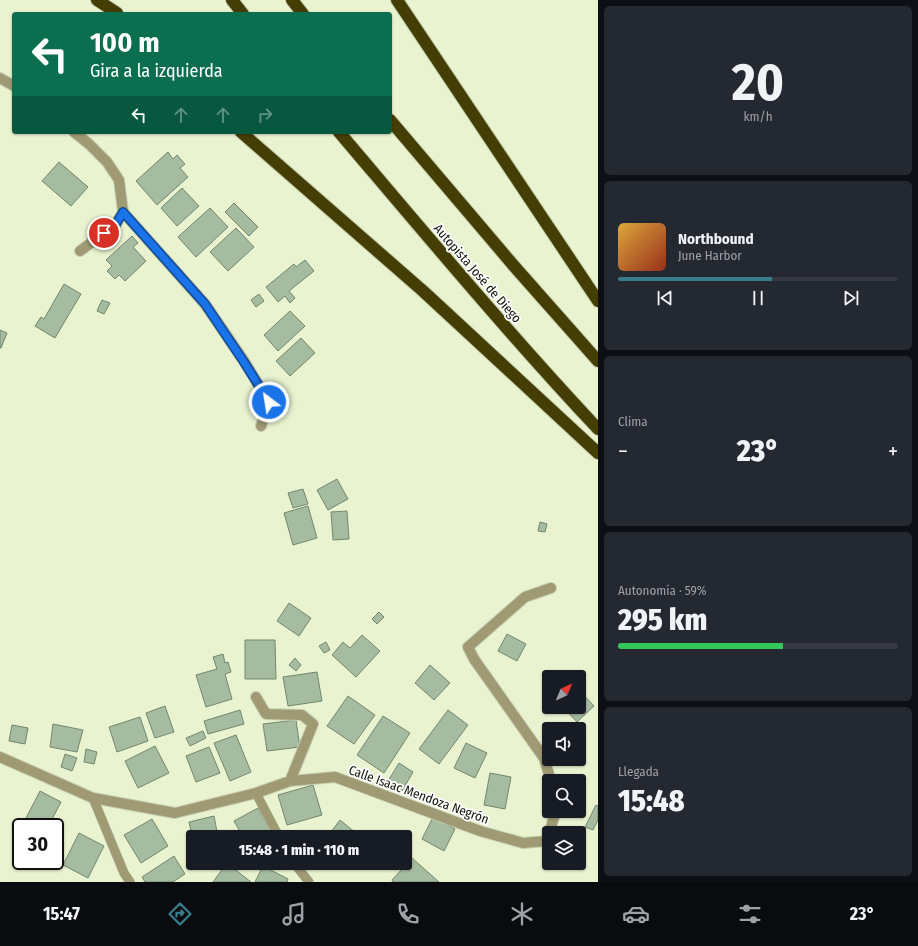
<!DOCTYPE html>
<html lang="es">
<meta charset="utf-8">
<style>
:root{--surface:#171b24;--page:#242831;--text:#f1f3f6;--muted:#9ea1a6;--line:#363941;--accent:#387c8c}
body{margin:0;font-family:"Fira Sans Condensed",sans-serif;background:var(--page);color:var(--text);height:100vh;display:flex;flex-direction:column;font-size:15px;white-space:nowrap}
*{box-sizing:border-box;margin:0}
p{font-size:13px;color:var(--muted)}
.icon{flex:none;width:22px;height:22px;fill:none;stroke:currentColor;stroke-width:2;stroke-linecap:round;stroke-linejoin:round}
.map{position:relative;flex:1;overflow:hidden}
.details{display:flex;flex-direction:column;gap:6px;padding:6px;background:#0d0f14;width:320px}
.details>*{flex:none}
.top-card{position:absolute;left:12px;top:12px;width:380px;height:122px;border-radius:4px;box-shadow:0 1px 3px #0004;background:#0b6e4f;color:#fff;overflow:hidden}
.needle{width:26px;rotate:44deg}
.fabs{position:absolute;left:542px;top:670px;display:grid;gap:8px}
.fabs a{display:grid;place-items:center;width:44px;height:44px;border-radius:4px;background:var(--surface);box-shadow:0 1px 3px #0004;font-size:20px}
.speed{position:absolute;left:12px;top:818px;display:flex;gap:8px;font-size:20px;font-weight:700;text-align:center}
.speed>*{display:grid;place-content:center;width:52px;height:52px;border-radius:50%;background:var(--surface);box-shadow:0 1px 3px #0004;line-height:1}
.speed .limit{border:2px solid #111;border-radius:6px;background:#fff;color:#111}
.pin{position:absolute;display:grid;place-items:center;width:34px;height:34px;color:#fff;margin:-17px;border:2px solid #fff;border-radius:50%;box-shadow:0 1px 4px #0007}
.me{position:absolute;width:44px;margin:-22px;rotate:329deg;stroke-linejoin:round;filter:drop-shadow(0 0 3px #0008)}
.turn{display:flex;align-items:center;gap:14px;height:84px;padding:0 12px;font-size:18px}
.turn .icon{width:52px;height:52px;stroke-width:2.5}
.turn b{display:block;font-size:28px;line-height:34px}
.lanes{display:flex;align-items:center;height:38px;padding:0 12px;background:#0003;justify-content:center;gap:20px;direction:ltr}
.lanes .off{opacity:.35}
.big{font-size:30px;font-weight:800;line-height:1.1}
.details .tile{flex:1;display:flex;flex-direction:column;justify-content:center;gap:6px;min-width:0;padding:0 14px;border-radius:6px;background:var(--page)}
.details .dial{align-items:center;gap:0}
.dial b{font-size:52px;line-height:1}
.song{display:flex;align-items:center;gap:12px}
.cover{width:48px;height:48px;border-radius:6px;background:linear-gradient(135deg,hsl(40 70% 55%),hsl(10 70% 35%))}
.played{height:4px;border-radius:2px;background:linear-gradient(90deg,var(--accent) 55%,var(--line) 55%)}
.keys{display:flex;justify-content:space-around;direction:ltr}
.heat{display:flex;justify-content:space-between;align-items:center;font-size:22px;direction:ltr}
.charge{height:6px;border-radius:3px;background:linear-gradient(90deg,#34c759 59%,var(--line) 0)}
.trip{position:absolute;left:186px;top:830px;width:226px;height:40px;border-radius:4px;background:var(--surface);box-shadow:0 1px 3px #0004;font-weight:800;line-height:40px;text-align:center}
.menu{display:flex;height:64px;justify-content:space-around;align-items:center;background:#090b0e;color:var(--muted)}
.menu .icon{width:28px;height:28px}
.menu .on{color:var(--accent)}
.menu b{font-size:18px;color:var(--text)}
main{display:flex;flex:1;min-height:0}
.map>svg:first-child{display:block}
.building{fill:#a6bca0;stroke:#72876c}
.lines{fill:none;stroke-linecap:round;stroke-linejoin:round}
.service-casing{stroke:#c6cfb0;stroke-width:10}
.minor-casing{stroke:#c6cfb0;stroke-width:12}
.motorway-casing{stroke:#c6cfb0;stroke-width:14}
.service{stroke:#9f9a74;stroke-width:9}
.minor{stroke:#9f9a74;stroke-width:10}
.motorway{stroke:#443d04;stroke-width:12}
.route-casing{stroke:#114b97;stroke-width:10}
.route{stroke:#1a73e8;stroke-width:7}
.labels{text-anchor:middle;stroke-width:3.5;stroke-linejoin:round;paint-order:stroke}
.street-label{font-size:13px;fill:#111408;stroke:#fff}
</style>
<main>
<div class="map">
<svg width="598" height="882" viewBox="0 0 598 882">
<rect width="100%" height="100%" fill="#e9f3d0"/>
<path class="building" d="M168,152L173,159L177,155L185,164L180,168L188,177L157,205L136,181Z
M59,162L88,187L71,206L42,181Z
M182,188L199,206L177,226L161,208Z
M234,203L258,227L249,236L225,212Z
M210,208L228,227L196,257L178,237Z
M236,228L254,247L228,271L210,252Z
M132,236L138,243L133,247L146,261L125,281L119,275L115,279L107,271L112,266L106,260Z
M305,260L314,271L289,291L295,298L290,303L285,296L278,302L266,287L294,264L296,267Z
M64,284L81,294L55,338L35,326L41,317L44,319Z
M259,294L264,301L256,307L251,300Z
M102,300L110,303L104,314L97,311Z
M290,311L305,326L278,351L264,335Z
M0,330L7,333L1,348H0Z
M301,338L315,353L290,376L276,361Z
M337,479L348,499L328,510L317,490Z
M303,489L308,504L293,508L288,493Z
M308,506L317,538L293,545L284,513Z
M347,511L349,539L333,540L331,512Z
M540,522L547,524L545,532L538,531Z
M289,603L311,618L299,636L277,621Z
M379,612L384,617L377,624L372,619Z
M507,634L526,644L517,661L498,651Z
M362,635L380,651L356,677L332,655L343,642L350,648Z
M245,640H275L276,679H245Z
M326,642L330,650L324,653L319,646Z
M223,654L225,663L228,662L231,672L225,674L232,699L206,707L196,675L217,669L213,657Z
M295,658L301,665L296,671L289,665Z
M430,665L450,683L434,700L415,683Z
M317,672L322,701L288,706L283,677Z
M579,690L594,706L577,722L563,707H579Z
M348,696L375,715L354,744L327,726Z
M165,706L174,732L155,738L146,713Z
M240,710L244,724L208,734L204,721Z
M448,710L468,725L439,764L419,749Z
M383,716L410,733L384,773L357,755Z
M140,717L148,741L117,752L109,727Z
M296,720L300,747L267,751L263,724Z
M53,724L83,730L77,752L50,747Z
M12,725L28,728L25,744L9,741Z
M203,731L206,738L190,746L186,738Z
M236,735L251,772L230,781L214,743Z
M466,743L487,753L475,778L454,768Z
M155,746L169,773L138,788L125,761Z
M209,747L220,773L196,782L186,756Z
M86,749L97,752L94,764L84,762Z
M65,754L77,758L72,771L61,767Z
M399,763L413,772L402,791L388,781Z
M490,773L511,777L505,809L484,805Z
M313,785L322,815L287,825L278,795Z
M40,791L61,802L48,827H39L25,820Z
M596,805L598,806V820L593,830L585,827Z
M258,808L274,837H243L234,821Z
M214,816L218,837H193V840L189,822Z
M433,817L455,829L444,851L422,839Z
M152,819L168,846L141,863L124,835Z
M340,820L361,837H327Z
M79,833L104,846L88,878L63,865Z
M579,844L585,846L582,855L579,854Z
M174,856L185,874L173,882H145L142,877Z
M412,858L439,882H393L392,880Z
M227,863L251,882H213Z
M263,866L288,879L287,882H255Z"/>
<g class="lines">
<g class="service-casing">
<path id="service" d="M256,793L279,837
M93,798L124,873L130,882
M294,863L309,882"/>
</g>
<g class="minor-casing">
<path id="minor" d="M0,78L14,86
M74,132L89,144L107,162L119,180L123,212L205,304L244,361L269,402L261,426
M80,251L116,224L123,212
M256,697L266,714L302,715L313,724L290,781
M0,757L93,798L175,813L256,793L290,781L335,777L480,831L523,843L547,841L549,833
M551,781L544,758L474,659L468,647L525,597L551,588
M549,833L556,811"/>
</g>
<g class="motorway-casing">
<path id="motorway" d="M97,0L117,13
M232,0L243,14
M292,0L303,14
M397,0L598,301
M390,120L514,266L598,361
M241,132L423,291L598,453
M339,132C424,232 508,333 598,429"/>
</g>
<use href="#service" class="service"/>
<use href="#minor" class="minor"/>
<use href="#motorway" class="motorway"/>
</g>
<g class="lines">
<g class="route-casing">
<path id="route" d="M104,233L116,224L123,212L205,304L244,362L269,402"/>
</g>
<use href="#route" class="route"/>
</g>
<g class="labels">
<g class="street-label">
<text transform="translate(478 273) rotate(49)" y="5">Autopista José de Diego</text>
<text transform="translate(419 794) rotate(20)" y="5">Calle Isaac Mendoza Negrón</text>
</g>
</g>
</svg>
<div class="fabs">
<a><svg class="needle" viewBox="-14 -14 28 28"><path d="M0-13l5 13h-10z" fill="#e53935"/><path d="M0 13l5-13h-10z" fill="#9ea1a6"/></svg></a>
<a><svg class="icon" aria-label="sound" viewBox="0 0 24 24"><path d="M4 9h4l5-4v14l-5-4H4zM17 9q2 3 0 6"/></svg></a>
<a><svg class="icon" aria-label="search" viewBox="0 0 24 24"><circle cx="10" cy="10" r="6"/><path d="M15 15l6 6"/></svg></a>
<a><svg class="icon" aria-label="layers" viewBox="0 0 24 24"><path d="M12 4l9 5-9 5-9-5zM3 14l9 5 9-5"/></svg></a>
</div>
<div class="speed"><div class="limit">30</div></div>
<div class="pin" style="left:104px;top:233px;background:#d93025"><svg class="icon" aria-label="arrive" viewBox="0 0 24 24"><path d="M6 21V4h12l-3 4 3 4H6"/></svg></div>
<svg class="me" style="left:269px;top:402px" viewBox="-20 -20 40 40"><circle r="17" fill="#1a73e8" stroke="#fff" stroke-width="3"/><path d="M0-11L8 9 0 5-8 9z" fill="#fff"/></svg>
<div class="trip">15:48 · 1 min · 110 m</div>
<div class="top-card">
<div class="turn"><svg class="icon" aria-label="left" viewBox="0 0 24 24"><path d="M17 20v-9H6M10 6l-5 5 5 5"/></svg><div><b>100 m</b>Gira a la izquierda</div></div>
<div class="lanes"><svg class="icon" aria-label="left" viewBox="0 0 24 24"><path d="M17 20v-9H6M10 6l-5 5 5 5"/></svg><svg class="icon off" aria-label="ahead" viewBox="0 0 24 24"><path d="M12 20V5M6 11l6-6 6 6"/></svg><svg class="icon off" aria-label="ahead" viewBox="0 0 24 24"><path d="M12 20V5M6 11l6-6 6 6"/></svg><svg class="icon off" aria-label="right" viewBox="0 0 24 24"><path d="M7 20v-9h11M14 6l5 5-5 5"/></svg></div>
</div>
</div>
<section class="details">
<div class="tile dial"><b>20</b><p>km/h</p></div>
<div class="tile">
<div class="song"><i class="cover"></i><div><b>Northbound</b><p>June Harbor</p></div></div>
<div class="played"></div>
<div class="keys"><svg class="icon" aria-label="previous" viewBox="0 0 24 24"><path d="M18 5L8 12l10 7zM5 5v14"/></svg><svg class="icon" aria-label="pause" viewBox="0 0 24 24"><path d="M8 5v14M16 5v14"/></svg><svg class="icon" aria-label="next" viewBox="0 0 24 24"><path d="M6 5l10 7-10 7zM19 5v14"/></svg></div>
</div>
<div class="tile"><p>Clima</p>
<div class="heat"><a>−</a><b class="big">23°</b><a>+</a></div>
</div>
<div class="tile"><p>Autonomía · 59%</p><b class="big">295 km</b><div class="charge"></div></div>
<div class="tile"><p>Llegada</p><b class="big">15:48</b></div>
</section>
</main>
<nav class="menu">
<b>15:47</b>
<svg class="icon on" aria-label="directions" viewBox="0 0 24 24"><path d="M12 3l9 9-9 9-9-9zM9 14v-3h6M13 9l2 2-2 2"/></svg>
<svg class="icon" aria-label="music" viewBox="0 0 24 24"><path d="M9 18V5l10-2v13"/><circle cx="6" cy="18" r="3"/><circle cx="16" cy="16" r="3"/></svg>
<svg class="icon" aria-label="phone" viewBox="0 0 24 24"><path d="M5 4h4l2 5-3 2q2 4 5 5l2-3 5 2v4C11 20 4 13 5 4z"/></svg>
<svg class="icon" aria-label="climate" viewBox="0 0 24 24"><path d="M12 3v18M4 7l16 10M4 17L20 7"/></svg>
<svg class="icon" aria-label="car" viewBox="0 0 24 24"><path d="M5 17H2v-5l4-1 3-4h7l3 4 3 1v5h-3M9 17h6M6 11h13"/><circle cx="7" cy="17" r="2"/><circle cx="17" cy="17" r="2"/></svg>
<svg class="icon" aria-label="filters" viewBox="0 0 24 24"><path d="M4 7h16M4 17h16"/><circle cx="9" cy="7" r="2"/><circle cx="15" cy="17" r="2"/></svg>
<b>23°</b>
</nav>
